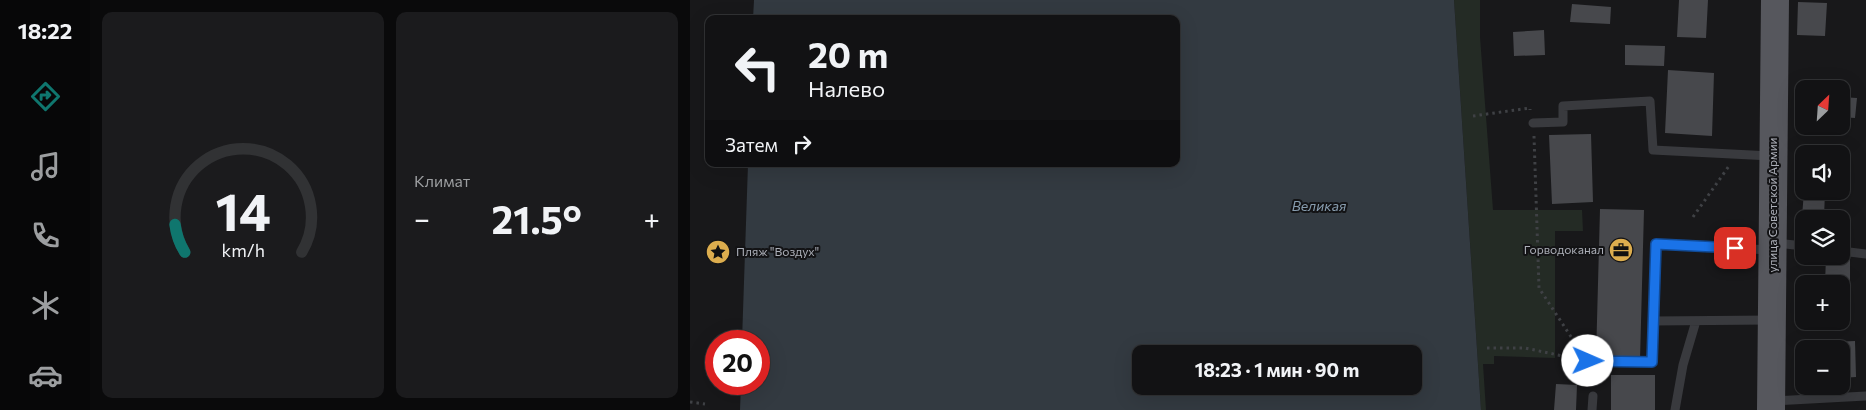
<!DOCTYPE html>
<html lang="ru">
<meta charset="utf-8">
<style>
:root{--surface:#121214;--page:#1b1b1d;--text:#f1f3f6;--muted:#9c9ea0;--line:#313234;--accent:#0f766e}
body{margin:0;font-family:Commissioner,sans-serif;background:var(--page);color:var(--text);height:100vh;display:flex;flex-direction:column;font-size:19px;white-space:nowrap}
*{box-sizing:border-box;margin:0}
p{font-size:16px;color:var(--muted)}
.icon{flex:none;width:28px;height:28px;fill:none;stroke:currentColor;stroke-width:2;stroke-linecap:round;stroke-linejoin:round}
.map{position:relative;flex:1;overflow:hidden}
.sheet{display:flex;flex-direction:column;gap:12px;padding:12px;background:#0a0a0b;width:600px}
.sheet>*{flex:none}
.hud{position:absolute;left:15px;top:15px;width:475px;height:152px;border-radius:10px;box-shadow:0 5px 20px #0002,0 0 0 1px var(--line);background:#121214;color:var(--text);overflow:hidden}
.needle{width:32px;rotate:25deg}
.controls{position:absolute;left:1105px;top:80px;display:grid;gap:10px}
.controls a{display:grid;place-items:center;width:55px;height:55px;border-radius:10px;background:var(--surface);box-shadow:0 5px 20px #0002,0 0 0 1px var(--line);font-size:25px}
.speed{position:absolute;left:15px;top:330px;display:flex;gap:10px;font-size:25px;font-weight:700;text-align:center}
.speed>*{display:grid;place-content:center;width:65px;height:65px;border-radius:50%;background:var(--surface);box-shadow:0 5px 20px #0002,0 0 0 1px var(--line);line-height:1}
.speed .limit{border:8px solid #d22;background:#fff;color:#111}
.pin{position:absolute;display:grid;place-items:center;width:42px;height:42px;color:#fff;margin:-21px;border-radius:10px;box-shadow:0 2px 8px #0006}
.me{position:absolute;width:55px;margin:-28px;rotate:91deg;stroke-linejoin:round;filter:drop-shadow(0 0 4px #0008)}
.turn{display:flex;align-items:center;gap:18px;height:105px;padding:0 20px;font-size:22px}
.turn .icon{width:65px;height:65px;stroke-width:2.5}
.turn b{display:block;font-size:35px;line-height:42px}
.then{display:flex;align-items:center;height:48px;padding:0 20px;background:#0003;gap:10px;font-size:19px}
.big{font-size:38px;font-weight:700;line-height:1.1}
.sheet .card{flex:1;display:flex;flex-direction:column;justify-content:center;gap:8px;min-width:0;padding:0 18px;border-radius:10px;background:var(--page)}
.sheet .dial{align-items:center;gap:0}
.dial svg{height:130px;overflow:visible;fill:none;stroke:var(--line);stroke-width:7;stroke-linecap:round;text-anchor:middle}
.dial text{fill:var(--text);stroke:none}
.heat{display:flex;justify-content:space-between;align-items:center;font-size:28px;direction:ltr}
.sheet .tiles{flex:1;display:grid;gap:12px;grid-template-columns:repeat(2,1fr)}
.trip{position:absolute;left:442px;top:345px;width:290px;height:50px;border-radius:10px;background:var(--surface);box-shadow:0 5px 20px #0002,0 0 0 1px var(--line);font-weight:700;line-height:50px;text-align:center}
main{display:flex;flex:1;min-height:0}
.tabs{display:flex;flex-direction:column;width:90px;justify-content:space-around;align-items:center;background:#070708;color:var(--muted)}
.tabs .icon{width:35px;height:35px}
.tabs .current{color:var(--accent)}
.tabs b{font-size:22px;color:var(--text)}
.map>svg:first-child{display:block}
.green{fill:#242b25}
.water{fill:#333a41;fill-rule:evenodd}
.building{fill:#47484c}
.lines{fill:none;stroke-linecap:round;stroke-linejoin:round}
.path{stroke:#3f4145;stroke-width:3;stroke-dasharray:2.5 4;stroke-linecap:butt}
.service{stroke:#393a3e;stroke-width:9}
.primary{stroke:#56575d;stroke-width:28}
.route-casing{stroke:#114b97;stroke-width:12}
.route{stroke:#1a73e8;stroke-width:9}
.labels{text-anchor:middle;stroke-width:4;stroke-linejoin:round;paint-order:stroke}
.street-label{font-size:12px;fill:#acafb8;stroke:#131315}
.poi-label{font-size:12px;fill:#acafb8;stroke:#131315;text-anchor:end}
.water-label{font-size:14px;font-style:italic;fill:#879cae;stroke:#131315}
</style>
<main>
<nav class="tabs">
<b>18:22</b>
<svg class="icon current" aria-label="directions" viewBox="0 0 24 24"><path d="M12 3l9 9-9 9-9-9zM9 14v-3h6M13 9l2 2-2 2"/></svg>
<svg class="icon" aria-label="music" viewBox="0 0 24 24"><path d="M9 18V5l10-2v13"/><circle cx="6" cy="18" r="3"/><circle cx="16" cy="16" r="3"/></svg>
<svg class="icon" aria-label="phone" viewBox="0 0 24 24"><path d="M5 4h4l2 5-3 2q2 4 5 5l2-3 5 2v4C11 20 4 13 5 4z"/></svg>
<svg class="icon" aria-label="climate" viewBox="0 0 24 24"><path d="M12 3v18M4 7l16 10M4 17L20 7"/></svg>
<svg class="icon" aria-label="car" viewBox="0 0 24 24"><path d="M5 17H2v-5l4-1 3-4h7l3 4 3 1v5h-3M9 17h6M6 11h13"/><circle cx="7" cy="17" r="2"/><circle cx="17" cy="17" r="2"/></svg>
</nav>
<section class="sheet">
<div class="tiles">
<div class="card dial"><svg viewBox="0 0 100 80">
<path d="M14 69A42 42 0 1 1 86 69"/>
<path d="M14 69A42 42 0 0 1 8 52" stroke="#0f766e"/>
<text x="50" y="56" font-size="32" font-weight="700">14</text>
<text x="50" y="72" font-size="11">km/h</text>
</svg></div>
<div class="card"><p>Климат</p>
<div class="heat"><a>−</a><b class="big">21.5°</b><a>+</a></div>
</div>
</div>
</section>
<div class="map">
<svg width="1176" height="410" viewBox="0 0 1176 410">
<rect width="100%" height="100%" fill="#18181a"/>
<path class="green" d="M764,0H790V37L803,210H892L893,231H865V358L804,356V364H793L796,410H791Z"/>
<path class="water" d="M64,0H764L791,410H50L51,384H69V341H52L58,164H486V19H63ZM451,354H724V386H451Z"/>
<path class="building" d="M989,0H1018L1016,38L987,37Z
M1108,2L1137,3L1135,36L1107,35Z
M882,4L921,7L920,24L880,22Z
M854,30L855,55L824,56L823,32Z
M935,45L975,46L974,66L935,65Z
M978,70L1024,73L1022,136L975,133Z
M1151,97L1167,98L1165,118L1151,117Z
M901,134L903,202L862,204L859,135Z
M1114,191H1135L1134,218L1112,217Z
M910,209L954,210L950,360L906,358Z
M1136,256L1160,258V288H1151V284H1135Z
M1108,303H1114V319H1108Z
M1165,341L1166,377L1151,378V349H1145L1144,342Z
M921,375H965V410H921Z
M866,384L887,385L886,410H864Z"/>
<g class="lines">
<path class="path" d="M783,116L840,108V110
M844,136L849,288L891,352
M1003,217L1039,166
M797,348H835L887,359
M0,402L15,404"/>
<path class="service" d="M843,123L873,122V106L960,101L963,150L1081,156
M1085,243L1114,246
M1151,251L1176,254
M963,321L966,244L1080,250
M898,361L962,362L963,321L1080,320
M1084,401L1176,396
M902,410L903,396
M985,410L993,365L1006,321"/>
<path class="primary" d="M1081,410L1085,0"/>
</g>
<g class="lines">
<g class="route-casing">
<path id="route" d="M898,361L962,362L966,244L1045,248"/>
</g>
<use href="#route" class="route"/>
</g>
<defs>
<g id="office-disc" transform="scale(1.25)"><circle r="9.5" fill="#dcad4e" stroke="#131315"/><path d="M-6-3h4V-5.5h4V-3h4V5H-6ZM-1-4.5V-3h2v-1.5ZM-6 0V1H6V0Z" fill="#111"/></g>
<g id="sight-disc" transform="scale(1.25)"><circle r="9.5" fill="#dcad4e" stroke="#131315"/><path d="M0-6L1.8-2.2L6-1.7L2.9 1.2L3.7 5.4L0 3.3L-3.7 5.4L-2.9 1.2L-6-1.7L-1.8-2.2Z" fill="#111"/></g>
</defs>
<g fill-rule="evenodd">
<use href="#office-disc" x="931" y="250"/>
<use href="#sight-disc" x="28" y="252"/>
</g>
<g class="labels">
<g class="street-label">
<text transform="translate(1083 205) rotate(-90)" y="4">улица Советской Армии</text>
</g>
<g class="poi-label">
<text x="914" y="254">Горводоканал</text>
<text x="46" y="256" text-anchor="start">Пляж "Воздух"</text>
</g>
<g class="water-label">
<text x="629" y="211">Великая</text>
</g>
</g>
</svg>
<div class="controls">
<a><svg class="needle" viewBox="-14 -14 28 28"><path d="M0-13l5 13h-10z" fill="#e53935"/><path d="M0 13l5-13h-10z" fill="#9c9ea0"/></svg></a>
<a><svg class="icon" aria-label="sound" viewBox="0 0 24 24"><path d="M4 9h4l5-4v14l-5-4H4zM17 9q2 3 0 6"/></svg></a>
<a><svg class="icon" aria-label="layers" viewBox="0 0 24 24"><path d="M12 4l9 5-9 5-9-5zM3 14l9 5 9-5"/></svg></a>
<a>+</a>
<a>−</a>
</div>
<div class="speed"><div class="limit">20</div></div>
<div class="pin" style="left:1045px;top:248px;background:#d93025"><svg class="icon" aria-label="arrive" viewBox="0 0 24 24"><path d="M6 21V4h12l-3 4 3 4H6"/></svg></div>
<svg class="me" style="left:898px;top:361px" viewBox="-20 -20 40 40"><circle r="19" fill="#fff"/><path d="M0-13L10 11 0 6-10 11z" fill="#1a73e8"/></svg>
<div class="trip">18:23 · 1 мин · 90 m</div>
<div class="hud">
<div class="turn"><svg class="icon" aria-label="left" viewBox="0 0 24 24"><path d="M17 20v-9H6M10 6l-5 5 5 5"/></svg><div><b>20 m</b>Налево</div></div>
<div class="then">Затем<svg class="icon" aria-label="right" viewBox="0 0 24 24"><path d="M7 20v-9h11M14 6l5 5-5 5"/></svg></div>
</div>
</div>
</main>
